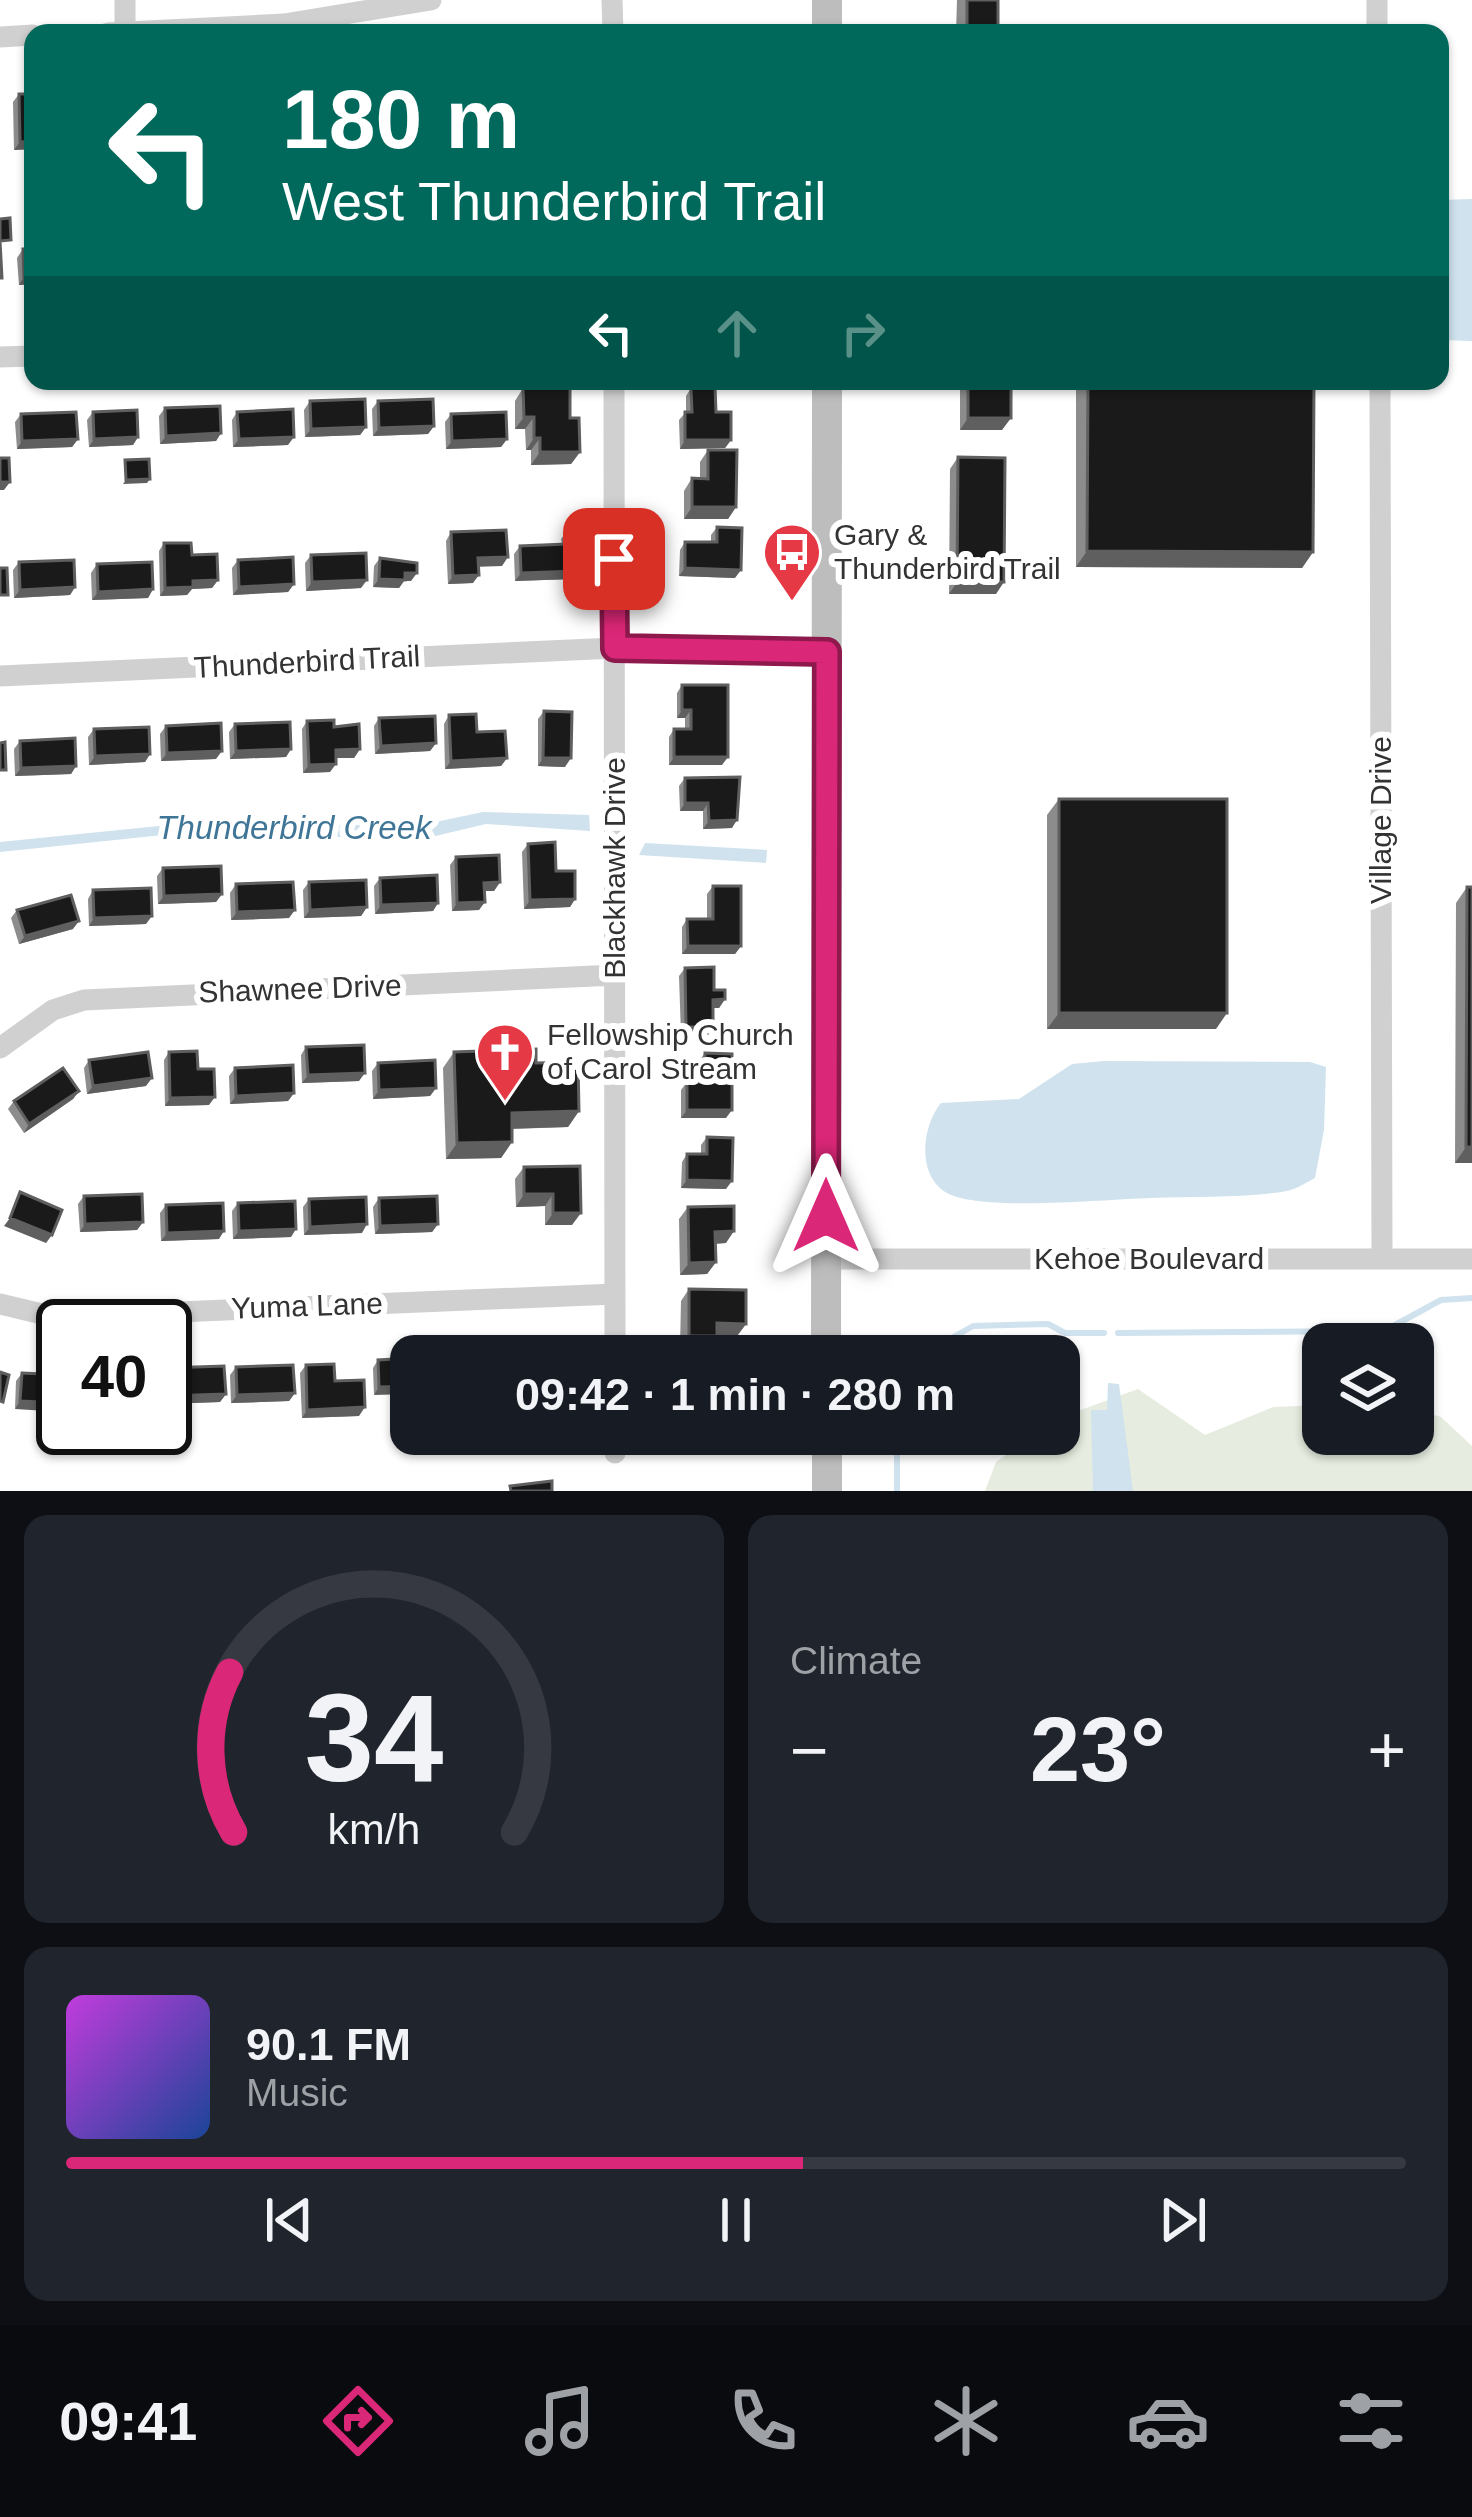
<!DOCTYPE html>
<meta charset="utf-8">
<style>
:root{--surface:#171b24;--page:#20242c;--text:#f1f3f6;--muted:#9ea1a6;--line:#363941;--accent:#db2777}
body{margin:0;font-family:Helvetica,sans-serif;background:var(--page);color:var(--text);height:100vh;display:flex;flex-direction:column;font-size:45px;white-space:nowrap}
*{box-sizing:border-box;margin:0}
p{font-size:39px;color:var(--muted)}
.icon{flex:none;width:66px;height:66px;fill:none;stroke:currentColor;stroke-width:2;stroke-linecap:round;stroke-linejoin:round}
.map{position:relative;height:1491px;overflow:hidden}
.panel{display:flex;flex-direction:column;gap:24px;padding:24px;background:#0d0f14;flex:1}
.panel>*{flex:none}
.hud{position:absolute;left:24px;top:24px;width:1425px;height:366px;border-radius:24px;box-shadow:0 3px 9px #0004;background:#00695c;color:#fff;overflow:hidden}
.fabs{position:absolute;left:1302px;top:1323px;display:grid;gap:24px}
.fabs a{display:grid;place-items:center;width:132px;height:132px;border-radius:24px;background:var(--surface);box-shadow:0 3px 9px #0004;font-size:60px}
.speed{position:absolute;left:36px;top:1299px;display:flex;gap:24px;font-size:60px;font-weight:700;text-align:center}
.speed>*{display:grid;place-content:center;width:156px;height:156px;border-radius:50%;background:var(--surface);box-shadow:0 3px 9px #0004;line-height:1}
.speed .limit{border:6px solid #111;border-radius:18px;background:#fff;color:#111}
.pin{position:absolute;display:grid;place-items:center;width:102px;height:102px;color:#fff;margin:-51px;border-radius:24px;box-shadow:0 6px 18px #0006}
.me{position:absolute;width:132px;margin:-66px;rotate:0deg;stroke-linejoin:round;filter:drop-shadow(0 0 9px #0008)}
.turn{display:flex;align-items:center;gap:42px;height:252px;padding:0 60px;font-size:54px}
.turn .icon{width:156px;height:156px;stroke-width:2.5}
.turn b{display:block;font-size:84px;line-height:102px}
.lanes{display:flex;align-items:center;height:114px;padding:0 60px;background:#0003;justify-content:center;gap:60px;direction:ltr}
.lanes .off{opacity:.35}
.big{font-size:90px;font-weight:800;line-height:1.1}
.panel .card{flex:1;display:flex;flex-direction:column;justify-content:center;gap:18px;min-width:0;padding:0 42px;border-radius:24px;background:var(--page)}
.panel .dial{align-items:center;gap:0}
.dial svg{height:312px;overflow:visible;fill:none;stroke:var(--line);stroke-width:7;stroke-linecap:round;text-anchor:middle}
.dial text{fill:var(--text);stroke:none}
.song{display:flex;align-items:center;gap:36px}
.cover{width:144px;height:144px;border-radius:18px;background:linear-gradient(135deg,hsl(290 70% 55%),hsl(220 70% 35%))}
.played{height:12px;border-radius:6px;background:linear-gradient(90deg,var(--accent) 55%,var(--line) 55%)}
.keys{display:flex;justify-content:space-around;direction:ltr}
.heat{display:flex;justify-content:space-between;align-items:center;font-size:66px;direction:ltr}
.panel .tiles{flex:1;display:grid;gap:24px;grid-template-columns:1fr 1fr}
.card:last-child{grid-column:span 2}
.trip{position:absolute;left:390px;top:1335px;width:690px;height:120px;border-radius:24px;background:var(--surface);box-shadow:0 3px 9px #0004;font-weight:800;line-height:120px;text-align:center}
.tab-bar{display:flex;height:192px;justify-content:space-around;align-items:center;background:#090b0e;color:var(--muted)}
.tab-bar .icon{width:84px;height:84px}
.tab-bar .current{color:var(--accent)}
.tab-bar b{font-size:54px;color:var(--text)}
.map>svg:first-child{display:block}
.green{fill:#e6ecdf}
.water{fill:#cfe2ee}
.lines{fill:none;stroke-linecap:round;stroke-linejoin:round}
.stream{stroke:#cfe2ee;stroke-width:6}
.street{stroke:#d0d0d0;stroke-width:21}
.secondary{stroke:#bdbdbd;stroke-width:30}
.wall{fill:#8c8c8c}
.shaded-wall{fill:#5f5f5f}
.building{fill:#1a1a1a;stroke:#5f5f5f;stroke-width:3}
.route-casing{stroke:#8e194d;stroke-width:30}
.route{stroke:#db2777;stroke-width:21}
.labels{text-anchor:middle;stroke-width:12;stroke-linejoin:round;paint-order:stroke}
.poi-label{font-size:30px;fill:#333;stroke:#fff;text-anchor:start}
.street-label{font-size:30px;fill:#333;stroke:#fff}
.water-label{font-size:33px;font-style:italic;fill:#3f7597;stroke:#fff}
</style>
<div class="map">
<svg width="1472" height="1491" viewBox="0 0 1472 1491">
<rect width="100%" height="100%" fill="#fff"/>
<path class="green" d="M1138,1389L1205,1435L1273,1407L1323,1405V1434H1413V1408L1441,1417L1472,1446V1491H985L996,1462L1036,1434H1059V1418Z"/>
<path class="water" d="M1472,199V341L1440,340V200Z
M483,812L589,815L590,831L486,824L427,838L163,835L0,852V842L159,826L426,824Z
M645,843L767,850L766,863L639,855Z
M1104,1061L1310,1062L1326,1067L1324,1130L1315,1178C1304,1184 1293,1191 1281,1192C1238,1198 1194,1196 1150,1198C1108,1199 981,1212 947,1193C916,1175 922,1126 941,1103L1019,1099L1072,1064Z
M1108,1383L1119,1384L1133,1491H1093L1091,1410H1107Z"/>
<g class="lines">
<path class="stream" d="M1118,1333L1384,1331L1441,1300L1472,1298
M928,1356L941,1344L973,1326L1048,1324L1065,1333H1104
M897,1434V1491"/>
<path class="street" d="M125,0V32
M612,0L613,33
M1377,0V33
M108,33L284,24L431,0
M0,37L33,35
M0,357L33,356
M614,381L615,1356
M1380,381L1382,1259
M0,676L615,648L827,652
M0,1048L53,1010L84,1000L615,975
M826,1259H1472
M0,1304L42,1314L81,1316L615,1294
M615,1434V1453"/>
<path class="secondary" d="M827,0V33
M826,1356L827,381
M827,1434V1491"/>
</g>
<path class="wall" d="M957,0H998V33H956Z
M19,94L33,149L14,150L13,102Z
M23,249H33V284L19,285L17,258Z
M960,381H1011L1002,430H960Z
M1076,381H1314L1313,552L1302,568L1076,567Z
M523,388L570,418L580,452L571,464L531,465V450H526L525,429H515V401Z
M691,388L716,412L731,440L725,448L680,449L679,420L686,412V396Z
M310,401L366,427L360,435L305,437L304,410Z
M378,401L434,426L428,434L373,436L372,409Z
M165,408L221,433L216,441L160,444L159,416Z
M93,412L138,437L133,445L89,447L87,420Z
M237,412L288,445L233,447L232,420Z
M21,414L78,439L72,447L17,449L15,422Z
M451,414L507,439L501,447L446,449L445,422Z
M708,450L736,507L728,519H684V491L692,478L700,479V462Z
M958,457L996,594H949L950,469Z
M717,527L735,578L679,576L680,550L685,542H711V535Z
M567,531L573,579L515,581L514,554L520,546L562,544L561,539Z
M451,532L502,566H479L473,583L448,584L446,541Z
M164,543L192,555L218,580L212,588L192,589L187,595L160,596L159,551Z
M311,555L361,588L306,591L305,563Z
M380,558L411,581H404L399,588L373,587L374,566Z
M238,560L294,584L288,592L233,595L232,568Z
M19,562L75,587L70,595L14,598L13,570Z
M97,564L153,589L148,598L92,600L91,573Z
M682,685L722,765H669V737L674,729H685V718H677V693Z
M544,711L565,767L538,766V719Z
M449,715L477,732L507,758L501,766L445,769L444,724Z
M379,718L436,743L430,751L375,754L374,726Z
M307,721L334,727L360,749L354,758H336L330,772L303,773L302,729Z
M235,724L291,749L286,757L230,759L229,732Z
M166,726L216,759L161,761L160,734Z
M94,729L150,754L145,762L89,765L88,737Z
M20,741L76,766L71,774L15,776L14,749Z
M685,778L732,828L703,829V811H680L679,786Z
M1059,799L1216,1029H1047V815Z
M528,844L575,899L570,907L524,909L522,852Z
M456,857L500,882L494,891H485L479,910L452,911L450,865Z
M163,868L222,894L216,902L158,904L157,876Z
M380,878L438,903L433,911L375,914L374,886Z
M309,882L367,907L361,916L304,918L303,890Z
M236,884L289,918L231,920L230,893Z
M713,886L741,946L735,954H682V927L687,919H707V894Z
M1467,887H1472V1163H1455L1456,903Z
M93,890L146,924L89,926L88,899Z
M17,910L73,929L19,944L11,918Z
M685,968L725,999L719,1008H713V1027L708,1035H681L679,976Z
M306,1047L359,1081L302,1083L301,1055Z
M169,1052L198,1069L209,1105L165,1106L164,1060Z
M454,1052L536,1063L579,1111L568,1127L512,1129V1142L501,1158L446,1159L443,1068Z
M705,1053L726,1118H681V1090L687,1082H699V1061Z
M89,1060L146,1086L87,1094L84,1068Z
M378,1063L436,1088L430,1096L373,1099L372,1071Z
M235,1068L294,1093L288,1101L230,1104L229,1076Z
M79,1091L73,1099L24,1133L8,1109L14,1101Z
M707,1137L726,1189L681,1188L682,1162L687,1154H701V1145Z
M580,1166L572,1225H545V1206L516,1207L515,1179L524,1167Z
M84,1196L143,1222L137,1230L80,1232L78,1204Z
M379,1198L438,1224L432,1232L375,1234L373,1207Z
M309,1199L362,1233L304,1235L303,1207Z
M238,1203L291,1237L233,1239L232,1211Z
M166,1205L219,1239L161,1241L160,1213Z
M688,1207L726,1243L715,1244L716,1262L707,1274L680,1275L679,1219Z
M689,1289L746,1324L737,1336H717L708,1349L680,1348L681,1301Z
M411,1358L374,1395L373,1368L378,1360Z
M306,1365L335,1381L359,1416L302,1418L300,1373Z
M236,1367L295,1393L289,1401L231,1403L230,1375Z
M167,1368L226,1394L220,1402L165,1404V1371Z
M22,1373L63,1375L15,1409L16,1381Z
M483,1434H516V1438L510,1447H483Z"/>
<path class="shaded-wall" d="M33,141V149L14,150L20,142Z
M33,276V284L19,285L24,277Z
M524,417H534L525,429H515Z
M968,418H1011L1002,430H960Z
M434,426L428,434L373,436L379,428Z
M366,427L360,435L305,437L311,429Z
M221,433L216,441L160,444L166,436Z
M138,437L133,445L89,447L94,439Z
M294,437L288,445L233,447L239,439Z
M534,438H540L531,450H526Z
M78,439L72,447L17,449L22,441Z
M507,439L501,447L446,449L452,441Z
M685,440H731L725,448L680,449Z
M540,452H580L571,464L531,465Z
M150,479L147,483L123,484L126,480Z
M0,482H10L4,490H0Z
M692,507H736L728,519H684Z
M1087,551L1313,552L1302,568L1076,567Z
M508,557L502,566L472,567L478,558Z
M685,568L741,570L735,578L679,576Z
M579,571L573,579L515,581L521,573Z
M405,573H417L411,581H404L399,588L373,587L379,579Z
M479,575L473,583L448,584L453,576Z
M218,580L212,588L192,589L187,595L160,596L165,588L193,581Z
M367,580L361,588L306,591L312,582Z
M957,582H1004L996,594H949Z
M294,584L288,592L233,595L239,587Z
M75,587L70,595L14,598L20,590Z
M153,589L148,598L92,600L98,592Z
M682,710H691L685,718H677Z
M436,743L430,751L375,754L381,746Z
M291,749L286,757L230,759L236,751Z
M360,749L354,758H330L336,750Z
M222,751L216,759L161,761L167,753Z
M150,754L145,762L89,765L95,756Z
M674,757H728L722,765H669Z
M507,758L501,766L445,769L451,761Z
M543,758H571L565,767L538,766Z
M336,764L330,772L303,773L309,765Z
M76,766L71,774L15,776L21,768Z
M685,803H708L703,811H680Z
M737,820L732,828L703,829L709,821Z
M500,882L494,891H479L484,883Z
M222,894L216,902L158,904L164,896Z
M575,899L570,907L524,909L530,900Z
M485,902L479,910L452,911L457,903Z
M438,903L433,911L375,914L381,905Z
M367,907L361,916L304,918L310,910Z
M295,910L289,918L231,920L237,912Z
M152,916L146,924L89,926L94,918Z
M79,921L73,929L19,944L25,936Z
M688,946H741L735,954H682Z
M725,999L719,1008H707L713,1000Z
M1059,1013H1227L1216,1029H1047Z
M686,1027H713L708,1035H681Z
M365,1073L359,1081L302,1083L308,1075Z
M152,1078L146,1086L87,1094L93,1086Z
M436,1088L430,1096L373,1099L379,1090Z
M79,1091L73,1099L24,1133L29,1124Z
M294,1093L288,1101L230,1104L236,1096Z
M215,1097L209,1105L165,1106L170,1098Z
M687,1110H732L726,1118H681Z
M579,1111L568,1127L500,1129L512,1113Z
M512,1142L501,1158L446,1159L457,1143Z
M1466,1147H1472V1163H1455Z
M687,1180L732,1181L726,1189L681,1188Z
M524,1194H553L545,1206L516,1207Z
M553,1213H581L572,1225H545Z
M10,1218L52,1235L46,1243L4,1226Z
M143,1222L137,1230L80,1232L85,1224Z
M367,1224L362,1233L304,1235L310,1227Z
M438,1224L432,1232L375,1234L380,1226Z
M296,1229L291,1237L233,1239L239,1231Z
M224,1231L219,1239L161,1241L167,1233Z
M734,1231L726,1243L707,1244L715,1232Z
M716,1262L707,1274L680,1275L689,1263Z
M717,1323L746,1324L737,1336L708,1335Z
M689,1336H717L708,1349L680,1348Z
M411,1386V1394L374,1395L379,1387Z
M295,1393L289,1401L231,1403L237,1395Z
M226,1394L220,1402L165,1404L168,1396Z
M20,1401L63,1403V1412L15,1409Z
M365,1407L359,1416L302,1418L307,1410Z
M516,1438L510,1447H483L489,1439Z"/>
<path class="building" d="M967,0H998V33H967Z
M19,94H33V141L20,142Z
M10,218L11,240L0,241L2,278H0V219Z
M23,249H33V276L24,277Z
M968,381H1011V418H968Z
M1088,381H1314L1313,552L1087,551Z
M570,387V418H579L580,452H540V438H534V417H524L523,388Z
M715,387L716,412H731V440H685V412H692L691,388Z
M365,399L366,427L311,429L310,401Z
M433,399L434,426L379,428L378,401Z
M220,406L221,433L166,436L165,408Z
M293,409L294,437L239,439L237,412Z
M137,410L138,437L94,439L93,412Z
M76,412L78,439L22,441L21,414Z
M506,412L507,439L452,441L451,414Z
M708,450H737L736,507H692V478L708,479Z
M958,457L1005,458L1004,582H957Z
M0,458H9L10,482H0Z
M149,459L150,479L126,480L125,460Z
M717,527L742,528L741,570L685,568V542H717Z
M506,530L508,557L478,558L479,575L453,576L451,532Z
M567,531H578L579,571L521,573L520,546L567,544Z
M164,543H191L192,555L217,554L218,580L193,581V587L165,588Z
M366,553L367,580L312,582L311,555Z
M293,557L294,584L239,587L238,560Z
M380,558L417,563V573H405V580L379,579Z
M74,560L75,587L20,590L19,562Z
M152,562L153,589L98,592L97,564Z
M0,568H7L8,595H0Z
M682,685H728V757H674V729H691V710H682Z
M544,711L572,712L571,758H543Z
M476,714L477,732L505,731L507,758L451,761L449,715Z
M435,716L436,743L381,746L379,718Z
M334,720V727L359,724L360,749L336,750V764L309,765L307,721Z
M290,722L291,749L236,751L235,724Z
M221,723L222,751L167,753L166,726Z
M149,727L150,754L95,756L94,729Z
M75,738L76,766L21,768L20,741Z
M5,742L6,770H0V743Z
M740,777L737,820L709,821L708,803H685V778Z
M1059,799H1227V1013H1059Z
M555,842L556,871H575V899L530,900L528,844Z
M499,855L500,882L484,883L485,902L457,903L456,857Z
M221,866L222,894L164,896L163,868Z
M437,875L438,903L381,905L380,878Z
M366,880L367,907L310,910L309,882Z
M293,882L295,910L237,912L236,884Z
M713,886H741V946H688L687,919H713Z
M1467,887H1472V1147H1466Z
M151,888L152,916L94,918L93,890Z
M71,895L79,921L25,936L17,910Z
M714,967V990H725V999L713,1000V1027H686L685,968Z
M364,1045L365,1073L308,1075L306,1047Z
M536,1049V1063L578,1062L579,1111L512,1113V1142L457,1143L454,1052Z
M197,1051L198,1069H214L215,1097L170,1098L169,1052Z
M148,1052L152,1078L93,1086L89,1060Z
M705,1053L732,1054V1110H687V1082H704Z
M435,1060L436,1088L379,1090L378,1063Z
M293,1065L294,1093L236,1096L235,1068Z
M63,1068L79,1091L29,1124L14,1101Z
M707,1137L733,1138L732,1181L687,1180V1154H707Z
M580,1166L581,1213H553V1194H524V1167Z
M20,1192L62,1210L52,1235L10,1218Z
M142,1194L143,1222L85,1224L84,1196Z
M437,1196L438,1224L380,1226L379,1198Z
M366,1197L367,1224L310,1227L309,1199Z
M295,1201L296,1229L239,1231L238,1203Z
M223,1203L224,1231L167,1233L166,1205Z
M734,1206V1231L715,1232L716,1262L689,1263L688,1207Z
M689,1289L746,1290V1324L717,1323V1336H689Z
M577,1353V1356H520V1355Z
M411,1358V1386L379,1387L378,1360Z
M334,1364L335,1381L364,1380L365,1407L307,1410L306,1365Z
M293,1365L295,1393L237,1395L236,1367Z
M224,1366L226,1394L168,1396L167,1368Z
M0,1372L9,1375L3,1402L0,1401Z
M22,1373L63,1375V1403L20,1401Z
M488,1434H516V1438L489,1439Z
M552,1481V1491H511L510,1486Z"/>
<g class="lines">
<g class="route-casing">
<path id="route" d="M614,559L615,648L827,652L826,1216"/>
</g>
<use href="#route" class="route"/>
</g>
<defs>
<g id="bus-pin" transform="scale(3)"><path d="M0 17L-7.5 6A9.5 9.5 0 1 1 7.5 6Z" fill="#e63946" stroke="#fff"/><path d="M-5-6H5V4H4V6H2V4H-2V6H-4V4H-5ZM-3.5-4V0h7V-4ZM-3.5 1.2v1.5H-2V1.2ZM2 1.2v1.5H3.5V1.2Z" fill="#fff"/></g>
<g id="church-pin" transform="scale(3)"><path d="M0 17L-7.5 6A9.5 9.5 0 1 1 7.5 6Z" fill="#e63946" stroke="#fff"/><path d="M-1.2-6h2.4v3.5h3.3v2.4h-3.3V6h-2.4V-.1h-3.3v-2.4h3.3Z" fill="#fff"/></g>
</defs>
<g fill-rule="evenodd">
<use href="#bus-pin" x="792" y="552"/>
<use href="#church-pin" x="505" y="1052"/>
</g>
<g class="labels">
<g class="poi-label">
<text x="834" y="545">Gary &amp;<tspan x="834" dy="34">Thunderbird Trail</tspan></text>
<text x="547" y="1045">Fellowship Church<tspan x="547" dy="34">of Carol Stream</tspan></text>
</g>
<g class="street-label">
<text transform="translate(307 662) rotate(-3)" y="10">Thunderbird Trail</text>
<text transform="translate(1381 820) rotate(-90)" y="10">Village Drive</text>
<text transform="translate(615 868) rotate(-90)" y="10">Blackhawk Drive</text>
<text transform="translate(300 989) rotate(-2)" y="10">Shawnee Drive</text>
<text x="1149" y="1269">Kehoe Boulevard</text>
<text transform="translate(307 1306) rotate(-2)" y="10">Yuma Lane</text>
</g>
<g class="water-label">
<text x="294" y="839">Thunderbird Creek</text>
</g>
</g>
</svg>
<div class="fabs">
<a><svg class="icon" aria-label="layers" viewBox="0 0 24 24"><path d="M12 4l9 5-9 5-9-5zM3 14l9 5 9-5"/></svg></a>
</div>
<div class="speed"><div class="limit">40</div></div>
<div class="pin" style="left:614px;top:559px;background:#d93025"><svg class="icon" aria-label="arrive" viewBox="0 0 24 24"><path d="M6 21V4h12l-3 4 3 4H6"/></svg></div>
<svg class="me" style="left:826px;top:1216px" viewBox="-20 -20 40 40"><path d="M0-17L14 15 0 8-14 15z" fill="#db2777" stroke="#fff" stroke-width="4"/></svg>
<div class="trip">09:42 · 1 min · 280 m</div>
<div class="hud">
<div class="turn"><svg class="icon" aria-label="left" viewBox="0 0 24 24"><path d="M17 20v-9H6M10 6l-5 5 5 5"/></svg><div><b>180 m</b>West Thunderbird Trail</div></div>
<div class="lanes"><svg class="icon" aria-label="left" viewBox="0 0 24 24"><path d="M17 20v-9H6M10 6l-5 5 5 5"/></svg><svg class="icon off" aria-label="ahead" viewBox="0 0 24 24"><path d="M12 20V5M6 11l6-6 6 6"/></svg><svg class="icon off" aria-label="right" viewBox="0 0 24 24"><path d="M7 20v-9h11M14 6l5 5-5 5"/></svg></div>
</div>
</div>
<section class="panel">
<div class="tiles">
<div class="card dial"><svg viewBox="0 0 100 80">
<path d="M14 69A42 42 0 1 1 86 69"/>
<path d="M14 69A42 42 0 0 1 13 28" stroke="#db2777"/>
<text x="50" y="56" font-size="32" font-weight="700">34</text>
<text x="50" y="72" font-size="11">km/h</text>
</svg></div>
<div class="card"><p>Climate</p>
<div class="heat"><a>−</a><b class="big">23°</b><a>+</a></div>
</div>
<div class="card">
<div class="song"><i class="cover"></i><div><b>90.1 FM</b><p>Music</p></div></div>
<div class="played"></div>
<div class="keys"><svg class="icon" aria-label="previous" viewBox="0 0 24 24"><path d="M18 5L8 12l10 7zM5 5v14"/></svg><svg class="icon" aria-label="pause" viewBox="0 0 24 24"><path d="M8 5v14M16 5v14"/></svg><svg class="icon" aria-label="next" viewBox="0 0 24 24"><path d="M6 5l10 7-10 7zM19 5v14"/></svg></div>
</div>
</div>
</section>
<nav class="tab-bar">
<b>09:41</b>
<svg class="icon current" aria-label="directions" viewBox="0 0 24 24"><path d="M12 3l9 9-9 9-9-9zM9 14v-3h6M13 9l2 2-2 2"/></svg>
<svg class="icon" aria-label="music" viewBox="0 0 24 24"><path d="M9 18V5l10-2v13"/><circle cx="6" cy="18" r="3"/><circle cx="16" cy="16" r="3"/></svg>
<svg class="icon" aria-label="phone" viewBox="0 0 24 24"><path d="M5 4h4l2 5-3 2q2 4 5 5l2-3 5 2v4C11 20 4 13 5 4z"/></svg>
<svg class="icon" aria-label="climate" viewBox="0 0 24 24"><path d="M12 3v18M4 7l16 10M4 17L20 7"/></svg>
<svg class="icon" aria-label="car" viewBox="0 0 24 24"><path d="M5 17H2v-5l4-1 3-4h7l3 4 3 1v5h-3M9 17h6M6 11h13"/><circle cx="7" cy="17" r="2"/><circle cx="17" cy="17" r="2"/></svg>
<svg class="icon" aria-label="filters" viewBox="0 0 24 24"><path d="M4 7h16M4 17h16"/><circle cx="9" cy="7" r="2"/><circle cx="15" cy="17" r="2"/></svg>
</nav>
